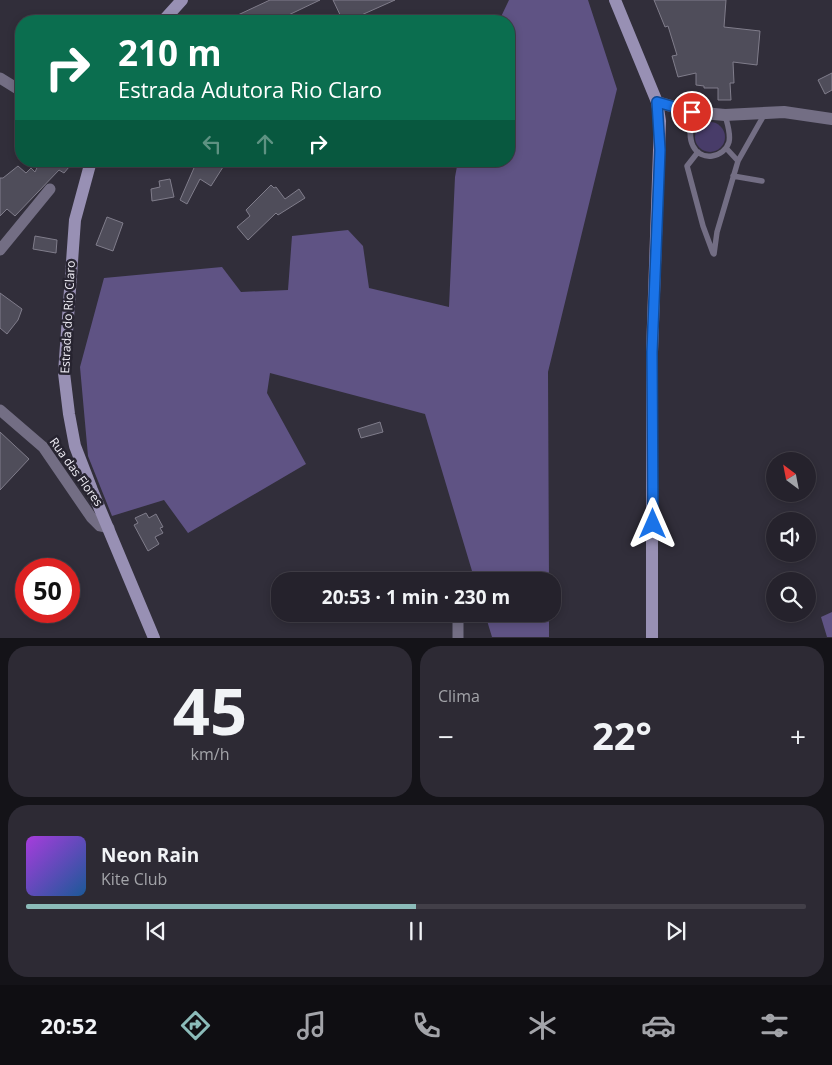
<!DOCTYPE html>
<html lang="pt">
<meta charset="utf-8">
<style>
:root{--surface:#25222c;--page:#2d2a34;--text:#f1f3f6;--muted:#a3a4a9;--line:#423f48;--accent:#8bbbb9}
body{margin:0;font-family:"Open Sans",sans-serif;background:var(--page);color:var(--text);height:100vh;display:flex;flex-direction:column;font-size:19px;white-space:nowrap}
*{box-sizing:border-box;margin:0}
p{font-size:16px;color:var(--muted)}
.icon{flex:none;width:28px;height:28px;fill:none;stroke:currentColor;stroke-width:2;stroke-linecap:round;stroke-linejoin:round}
.map{position:relative;height:638px;overflow:hidden}
.panel{display:flex;flex-direction:column;gap:8px;padding:8px;background:#141318;flex:1}
.panel>*{flex:none}
.top-card{position:absolute;left:15px;top:15px;width:500px;height:152px;border-radius:20px;box-shadow:0 2px 8px #0003,0 0 0 1px var(--line);background:#0b6e4f;color:#fff;overflow:hidden}
.needle{width:32px;rotate:328deg}
.tools{position:absolute;left:766px;top:452px;display:grid;gap:10px}
.tools a{display:grid;place-items:center;width:50px;height:50px;border-radius:50%;background:var(--surface);box-shadow:0 2px 8px #0003,0 0 0 1px var(--line);font-size:25px}
.speed{position:absolute;left:15px;top:558px;display:flex;gap:10px;font-size:25px;font-weight:700;text-align:center}
.speed>*{display:grid;place-content:center;width:65px;height:65px;border-radius:50%;background:var(--surface);box-shadow:0 2px 8px #0003,0 0 0 1px var(--line);line-height:1}
.speed .limit{border:8px solid #d22;background:#fff;color:#111}
.pin{position:absolute;display:grid;place-items:center;width:42px;height:42px;color:#fff;margin:-21px;border:2px solid #fff;border-radius:50%;box-shadow:0 1px 5px #0007}
.me{position:absolute;width:55px;margin:-28px;rotate:0deg;stroke-linejoin:round;filter:drop-shadow(0 0 4px #0008)}
.turn{display:flex;align-items:center;gap:18px;height:105px;padding:0 20px;font-size:22px}
.turn .icon{width:65px;height:65px;stroke-width:2.5}
.turn b{display:block;font-size:35px;line-height:42px}
.lanes{display:flex;align-items:center;height:48px;padding:0 20px;background:#0003;justify-content:center;gap:25px;direction:ltr}
.lanes .off{opacity:.35}
.big{font-size:38px;font-weight:700;line-height:1.1}
.panel .widget{flex:1;display:flex;flex-direction:column;justify-content:center;gap:8px;min-width:0;padding:0 18px;border-radius:20px;background:var(--page)}
.panel .dial{align-items:center;gap:0}
.dial b{font-size:65px;line-height:1}
.song{display:flex;align-items:center;gap:15px}
.cover{width:60px;height:60px;border-radius:8px;background:linear-gradient(135deg,hsl(280 70% 55%),hsl(210 70% 35%))}
.played{height:5px;border-radius:2px;background:linear-gradient(90deg,var(--accent) 50%,var(--line) 50%)}
.keys{display:flex;justify-content:space-around;direction:ltr}
.heat{display:flex;justify-content:space-between;align-items:center;font-size:28px;direction:ltr}
.panel .tiles{flex:1;display:grid;gap:8px;grid-template-columns:1fr 1fr}
.widget:last-child{grid-column:span 2}
.trip{position:absolute;left:271px;top:572px;width:290px;height:50px;border-radius:20px;background:var(--surface);box-shadow:0 2px 8px #0003,0 0 0 1px var(--line);font-weight:700;line-height:50px;text-align:center}
.tabs{display:flex;height:80px;justify-content:space-around;align-items:center;background:#0f0e12;color:var(--muted)}
.tabs .icon{width:35px;height:35px}
.tabs .on{color:var(--accent)}
.tabs b{font-size:22px;color:var(--text)}
.map>svg:first-child{display:block}
.green{fill:#483c69}
.forest{fill:#5f5384}
.building{fill:#4f4d5a;stroke:#807d8b}
.lines{fill:none;stroke-linecap:round;stroke-linejoin:round}
.service{stroke:#736e84;stroke-width:5.5}
.minor{stroke:#736e84;stroke-width:11}
.tertiary{stroke:#736e84;stroke-width:12}
.secondary{stroke:#9890b4;stroke-width:12}
.route-casing{stroke:#114b97;stroke-width:12}
.route{stroke:#1a73e8;stroke-width:9}
.labels{text-anchor:middle;stroke-width:5;stroke-linejoin:round;paint-order:stroke}
.street-label{font-size:12px;fill:#f1eff7;stroke:#272430}
</style>
<div class="map">
<svg width="832" height="638" viewBox="0 0 832 638">
<rect width="100%" height="100%" fill="#312e3a"/>
<path class="green" d="M695 137a15 15 0 1 1 30 0a15 15 0 1 1-30 0Z"/>
<path class="forest" d="M509,0H588L617,89L548,372L549,581H475L425,414L270,373L267,393L306,464L188,533L164,500L112,516L88,456L80,367L104,278L222,267L241,292L288,290L292,236L348,230L363,246L369,288L449,307L455,177L458,161H509V21H499Z
M832,612V637H827L821,617Z
M485,614H549V637H492Z"/>
<path class="building" d="M270,0H320L276,21H225Z
M333,0H395L348,21H343Z
M654,0H726L724,27L760,31L757,65L733,62L734,83H730L731,100H718V88H704V86L696,85V73L678,77L672,56L677,55L668,26L665,27Z
M832,73V90L825,94L818,80Z
M40,161H74L64,173L59,170L15,216L7,209L0,216V178H3L18,166L26,173L31,168L35,172Z
M197,161H214L223,167L211,186L200,179L187,204L180,200Z
M170,179L174,197L152,201L151,189L160,187L159,181Z
M271,185L274,188L276,187L285,199L299,189L305,198L278,215L276,213L248,240L237,227L250,216L246,210Z
M107,217L123,223L113,251L96,245Z
M35,236L57,240L56,253L33,249Z
M0,293L22,309L18,320L7,334L0,328Z
M380,422L383,432L361,438L358,429Z
M0,432L29,459L0,490Z
M146,513L149,518L156,514L163,527L160,528L163,533L155,537L159,544L148,551L134,525L138,523L135,518Z"/>
<g class="lines">
<path class="service" d="M692,112C691,122 688,137 693,146C701,162 724,158 729,142C731,133 727,123 725,115
M698,152L687,166L703,226L713,253
M738,161L764,115
M733,176L762,181
M714,254L717,232L738,161L726,148"/>
<path class="minor" d="M0,78L21,91
M0,250L50,189
M0,410L43,447L91,517L100,526L109,528
M458,638V614"/>
<path class="tertiary" d="M657,102L692,112L725,115L784,112L832,119"/>
<path class="secondary" d="M615,0L657,102L660,121L652,352V638
M163,21L182,0
M91,161L75,220L64,373L69,414L75,446L92,490L154,638"/>
</g>
<g class="lines">
<g class="route-casing">
<path id="route" d="M653,524L652,352L660,150L657,102L692,112"/>
</g>
<use href="#route" class="route"/>
</g>
<g class="labels">
<g class="street-label">
<text transform="translate(68 317) rotate(-87)" y="4">Estrada do Rio Claro</text>
<text transform="translate(76 472) rotate(54)" y="4">Rua das Flores</text>
</g>
</g>
</svg>
<div class="tools">
<a><svg class="needle" viewBox="-14 -14 28 28"><path d="M0-13l5 13h-10z" fill="#e53935"/><path d="M0 13l5-13h-10z" fill="#a3a4a9"/></svg></a>
<a><svg class="icon" aria-label="sound" viewBox="0 0 24 24"><path d="M4 9h4l5-4v14l-5-4H4zM17 9q2 3 0 6"/></svg></a>
<a><svg class="icon" aria-label="search" viewBox="0 0 24 24"><circle cx="10" cy="10" r="6"/><path d="M15 15l6 6"/></svg></a>
</div>
<div class="speed"><div class="limit">50</div></div>
<div class="pin" style="left:692px;top:112px;background:#d93025"><svg class="icon" aria-label="arrive" viewBox="0 0 24 24"><path d="M6 21V4h12l-3 4 3 4H6"/></svg></div>
<svg class="me" style="left:653px;top:524px" viewBox="-20 -20 40 40"><path d="M0-17L14 15 0 8-14 15z" fill="#1a73e8" stroke="#fff" stroke-width="4"/></svg>
<div class="trip">20:53 · 1 min · 230 m</div>
<div class="top-card">
<div class="turn"><svg class="icon" aria-label="right" viewBox="0 0 24 24"><path d="M7 20v-9h11M14 6l5 5-5 5"/></svg><div><b>210 m</b>Estrada Adutora Rio Claro</div></div>
<div class="lanes"><svg class="icon off" aria-label="left" viewBox="0 0 24 24"><path d="M17 20v-9H6M10 6l-5 5 5 5"/></svg><svg class="icon off" aria-label="ahead" viewBox="0 0 24 24"><path d="M12 20V5M6 11l6-6 6 6"/></svg><svg class="icon" aria-label="right" viewBox="0 0 24 24"><path d="M7 20v-9h11M14 6l5 5-5 5"/></svg></div>
</div>
</div>
<section class="panel">
<div class="tiles">
<div class="widget dial"><b>45</b><p>km/h</p></div>
<div class="widget"><p>Clima</p>
<div class="heat"><a>−</a><b class="big">22°</b><a>+</a></div>
</div>
<div class="widget">
<div class="song"><i class="cover"></i><div><b>Neon Rain</b><p>Kite Club</p></div></div>
<div class="played"></div>
<div class="keys"><svg class="icon" aria-label="previous" viewBox="0 0 24 24"><path d="M18 5L8 12l10 7zM5 5v14"/></svg><svg class="icon" aria-label="pause" viewBox="0 0 24 24"><path d="M8 5v14M16 5v14"/></svg><svg class="icon" aria-label="next" viewBox="0 0 24 24"><path d="M6 5l10 7-10 7zM19 5v14"/></svg></div>
</div>
</div>
</section>
<nav class="tabs">
<b>20:52</b>
<svg class="icon on" aria-label="directions" viewBox="0 0 24 24"><path d="M12 3l9 9-9 9-9-9zM9 14v-3h6M13 9l2 2-2 2"/></svg>
<svg class="icon" aria-label="music" viewBox="0 0 24 24"><path d="M9 18V5l10-2v13"/><circle cx="6" cy="18" r="3"/><circle cx="16" cy="16" r="3"/></svg>
<svg class="icon" aria-label="phone" viewBox="0 0 24 24"><path d="M5 4h4l2 5-3 2q2 4 5 5l2-3 5 2v4C11 20 4 13 5 4z"/></svg>
<svg class="icon" aria-label="climate" viewBox="0 0 24 24"><path d="M12 3v18M4 7l16 10M4 17L20 7"/></svg>
<svg class="icon" aria-label="car" viewBox="0 0 24 24"><path d="M5 17H2v-5l4-1 3-4h7l3 4 3 1v5h-3M9 17h6M6 11h13"/><circle cx="7" cy="17" r="2"/><circle cx="17" cy="17" r="2"/></svg>
<svg class="icon" aria-label="filters" viewBox="0 0 24 24"><path d="M4 7h16M4 17h16"/><circle cx="9" cy="7" r="2"/><circle cx="15" cy="17" r="2"/></svg>
</nav>
